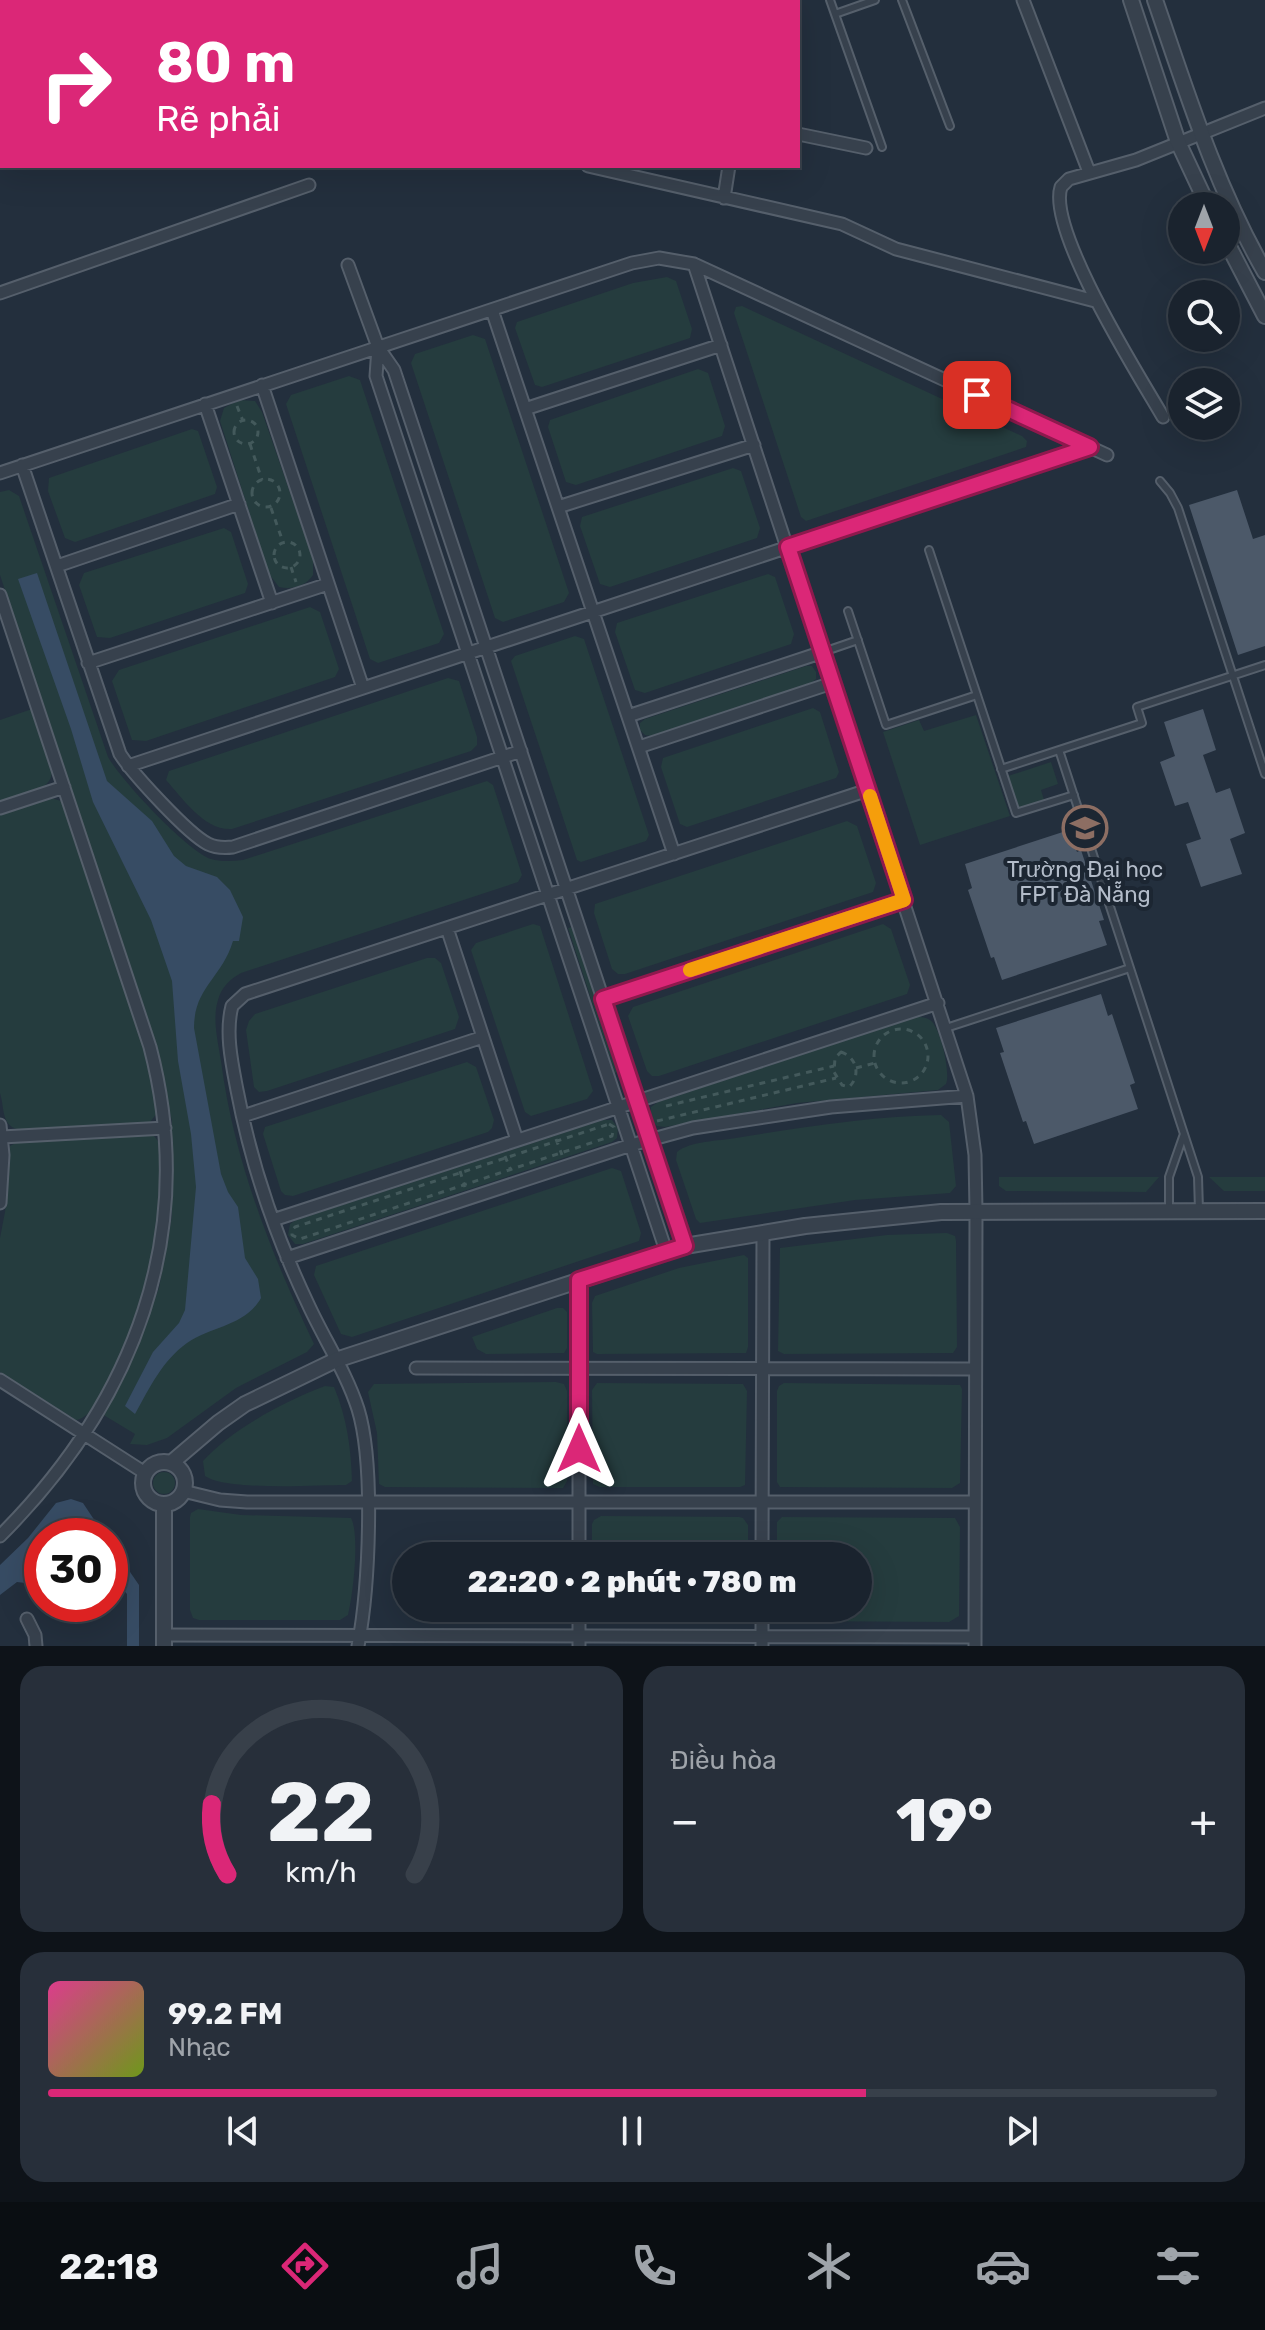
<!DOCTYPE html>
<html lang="vi">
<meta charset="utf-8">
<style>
:root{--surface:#1a232e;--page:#272f3a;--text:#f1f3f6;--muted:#9fa4aa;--line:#38404a;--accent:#db2777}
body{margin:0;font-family:Rubik,sans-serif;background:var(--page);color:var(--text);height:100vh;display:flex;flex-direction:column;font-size:30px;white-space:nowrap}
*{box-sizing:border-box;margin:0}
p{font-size:26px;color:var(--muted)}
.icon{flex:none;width:44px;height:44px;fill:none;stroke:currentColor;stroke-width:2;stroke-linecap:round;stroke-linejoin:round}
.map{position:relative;height:1646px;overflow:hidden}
.drawer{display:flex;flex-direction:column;gap:20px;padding:20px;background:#0e1319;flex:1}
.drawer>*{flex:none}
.guide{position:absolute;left:0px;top:0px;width:800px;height:168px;box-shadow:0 8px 32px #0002,0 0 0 2px var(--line);background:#db2777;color:#fff;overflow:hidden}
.needle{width:52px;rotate:180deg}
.tools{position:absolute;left:1168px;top:192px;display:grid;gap:16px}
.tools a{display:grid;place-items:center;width:72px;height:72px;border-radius:50%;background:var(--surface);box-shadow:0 8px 32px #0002,0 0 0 2px var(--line);font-size:40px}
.speed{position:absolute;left:24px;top:1518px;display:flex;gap:16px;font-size:40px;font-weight:700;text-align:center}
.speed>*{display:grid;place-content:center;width:104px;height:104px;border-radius:50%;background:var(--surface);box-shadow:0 8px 32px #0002,0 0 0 2px var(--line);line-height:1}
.speed .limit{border:12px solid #d22;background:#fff;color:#111}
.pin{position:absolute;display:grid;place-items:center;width:68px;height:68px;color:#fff;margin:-34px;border-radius:16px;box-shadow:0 4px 12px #0006}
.me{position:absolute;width:88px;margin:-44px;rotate:0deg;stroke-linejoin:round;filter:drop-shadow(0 0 6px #0008)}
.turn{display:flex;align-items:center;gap:28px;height:168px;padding:0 24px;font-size:36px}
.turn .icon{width:104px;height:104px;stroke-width:2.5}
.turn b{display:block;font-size:56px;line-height:68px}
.big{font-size:60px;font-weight:800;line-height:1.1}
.drawer .tile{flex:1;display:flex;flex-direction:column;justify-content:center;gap:12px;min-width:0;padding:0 28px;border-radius:24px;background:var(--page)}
.drawer .dial{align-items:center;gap:0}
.dial svg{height:208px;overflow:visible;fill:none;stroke:var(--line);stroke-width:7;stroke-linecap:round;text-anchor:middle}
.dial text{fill:var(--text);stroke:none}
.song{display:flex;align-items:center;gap:24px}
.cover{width:96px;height:96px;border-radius:12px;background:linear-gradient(135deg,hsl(330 70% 55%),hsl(80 70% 35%))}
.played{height:8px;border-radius:4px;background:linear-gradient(90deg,var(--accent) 70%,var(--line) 70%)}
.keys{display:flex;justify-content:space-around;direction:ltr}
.heat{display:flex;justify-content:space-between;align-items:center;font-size:44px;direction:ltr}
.drawer .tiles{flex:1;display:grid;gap:20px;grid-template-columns:1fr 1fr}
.tile:last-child{grid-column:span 2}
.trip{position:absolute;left:392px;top:1542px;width:480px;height:80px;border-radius:40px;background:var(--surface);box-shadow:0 8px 32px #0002,0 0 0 2px var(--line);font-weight:800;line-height:80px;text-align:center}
.menu{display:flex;height:128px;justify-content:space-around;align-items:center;background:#0a0e12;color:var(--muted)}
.menu .icon{width:56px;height:56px}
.menu .active{color:var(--accent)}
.menu b{font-size:36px;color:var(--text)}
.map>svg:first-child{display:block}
.green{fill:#253c3e}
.water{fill:#374c64}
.building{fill:#4c5969}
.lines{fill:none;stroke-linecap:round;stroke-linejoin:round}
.service-casing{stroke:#555f6b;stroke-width:10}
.minor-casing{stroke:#555f6b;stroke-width:15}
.tertiary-casing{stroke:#555f6b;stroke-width:18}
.path{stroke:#43595b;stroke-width:3;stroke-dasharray:6 6;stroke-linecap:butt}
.service{stroke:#37414d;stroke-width:6}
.minor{stroke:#37414d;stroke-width:11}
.tertiary{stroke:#37414d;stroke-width:14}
.route-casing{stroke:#8e194d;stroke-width:20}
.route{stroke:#db2777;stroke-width:14}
.slow{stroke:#f59e0b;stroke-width:14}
.labels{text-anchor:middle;stroke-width:8;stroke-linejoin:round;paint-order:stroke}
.poi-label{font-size:22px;fill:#b3bcc9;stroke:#1c2632}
</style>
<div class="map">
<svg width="1265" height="1646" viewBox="0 0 1265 1646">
<rect width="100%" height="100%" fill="#232f3d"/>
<path class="green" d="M667,277L676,281L692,329L690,338L542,387L535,385L515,328L517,322L633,283Z
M742,306L1022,436L1027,441L1026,447L806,521L801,517L734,313L736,307Z
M473,335L485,339L569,593L564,602L503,622L495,618L411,363L415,354Z
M698,369L708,373L725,426L722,436L576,485L566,482L548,427L550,420Z
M349,376L360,380L444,634L439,643L378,663L370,659L286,404L291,395Z
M239,400L255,401L262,412L313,559V575C306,586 292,590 279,587L269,574L220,421L224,408Z
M192,429L198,431L217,487L215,494L75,542L65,538L48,491L49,478Z
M733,468L741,471L760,528L757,538L610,587L600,584L580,526L582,517Z
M9,490L19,496L108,757C121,780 187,851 211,859C221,862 232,861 243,860L487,781L493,785L522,875L518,882L241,973C230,979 221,988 218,1000C212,1019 218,1041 221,1061C234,1161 271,1253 314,1344L307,1352L236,1388L167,1438L147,1445L130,1444L135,1434L102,1414L132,1359L159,1288L172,1216V1121L153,1040L0,575V492Z
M224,528L231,532L248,584L245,593L110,638L97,637L79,585L84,573Z
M768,574L775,577L794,634L791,644L645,693L635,690L615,632L617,623Z
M310,607L320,612L339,669L335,677L146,741L132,740L112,681L119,670Z
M575,636L584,639L649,835L646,841L581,862L577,860L511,661L515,656Z
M806,666H812L816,672V679L811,683L651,736L645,735L640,730V723L645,719Z
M448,678L459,681L477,737V745L471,751L232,829C205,831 183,799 166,780L169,771Z
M813,708L820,712L839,772L836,778L687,827L680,824L661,767L663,758Z
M32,709L52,771C52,793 17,796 0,801V720Z
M976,715L1010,816L920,845L883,732L919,720L924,731Z
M1051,762L1058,784L1041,790L1044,800L1019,809L1008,776Z
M51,798L61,801L64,806L143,1043L158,1112L150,1122L21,1130C1,1127 5,1110 0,1093V814Z
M847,821L857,826L876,883L873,892L625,974H618L612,969L594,913L595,904Z
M533,924L540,926L593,1091L587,1099L531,1116L525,1112L471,950L476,943Z
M883,924L891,929L910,985L907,994L659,1076H652L647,1071L628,1016L633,1007Z
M573,927L620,1071L615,1073L568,928Z
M427,958H435L441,963L459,1017L455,1029L267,1091L259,1092L254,1087L246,1030L249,1021L255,1014Z
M917,1017C922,1017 925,1017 930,1020C940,1026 951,1073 946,1084L938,1090L797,1103L665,1127L657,1126L651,1120V1107L658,1102Z
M467,1062L476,1067L494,1120L492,1128L488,1132L293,1196L285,1195L281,1191L263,1134L265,1127Z
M941,1115L949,1122L956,1186L950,1193L855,1200L700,1223L696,1219L676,1160L677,1152C690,1141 719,1141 736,1138C804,1127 873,1116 941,1115Z
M603,1120H612L618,1128L617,1138L612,1142L303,1244H295L288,1235L290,1224L296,1220Z
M153,1135C166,1146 162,1173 161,1188C154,1265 141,1321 103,1389C97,1400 90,1418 76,1420L0,1372V1238L5,1212L10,1146L19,1141Z
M612,1168L621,1171L641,1233L639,1241L352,1337L341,1334L314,1275L316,1266Z
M999,1177H1159L1146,1192L1006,1191L999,1186Z
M1209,1177H1265V1191H1224Z
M947,1233L955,1236L956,1241L957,1347L953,1353L784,1354L778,1351L780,1248L887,1235Z
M744,1255L748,1258V1347L746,1353L597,1354L593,1352L592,1303L595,1296L679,1268Z
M557,1308H563L567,1312V1348L564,1353L486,1354L477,1349L472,1337Z
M556,1382L564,1384L567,1391V1481L563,1488L385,1487L379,1484L377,1433L368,1392L374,1384Z
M597,1383L743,1384L747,1391L745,1485L740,1487H600L593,1484L592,1390Z
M784,1383L960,1385L962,1389L960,1483L952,1488L780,1487L777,1482V1391L779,1386Z
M325,1386L334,1387C347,1418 351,1448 352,1481L346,1485C317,1485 226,1491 205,1476L203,1461C232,1429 285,1401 325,1386Z
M153 1483a11 11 0 1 1 22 0a11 11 0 1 1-22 0Z
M198,1509L241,1515L351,1518C360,1535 353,1595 348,1615L340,1620H199L193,1618L190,1610V1517L191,1513Z
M601,1516L739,1517L743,1518L748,1525V1556H592V1524L594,1520Z
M782,1517L955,1518L960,1527L959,1616L949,1622L782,1621L777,1615V1608H858V1556H777V1522Z
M592,1608H748L746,1619L740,1621H600L593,1619Z"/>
<path class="water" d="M37,573L107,781L152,821L174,856L186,866L217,877L230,890L243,917L239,941H233C222,978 194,987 194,1028L221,1174L228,1192L238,1207L245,1258L258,1279L261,1298C245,1326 212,1326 187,1343C162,1361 150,1387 135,1414L125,1406L153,1352L179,1323L185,1310L196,1187L191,1134L178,1061L172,981L151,920L93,802L71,729L18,579Z
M71,1499L83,1503L105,1536H42V1585L17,1582L0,1595V1565L28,1538L56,1503Z
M110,1543L139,1585V1646H127V1594L119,1585L110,1584Z"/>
<path class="building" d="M1237,490L1253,539L1265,535V646L1238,655L1189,505Z
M1203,709L1216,750L1203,755L1216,793L1230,788L1245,833L1230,839L1242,874L1201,887L1186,844L1201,839L1188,802L1175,806L1160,762L1175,756L1164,722Z
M1069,830L1077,852L1081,850L1104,920L1099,921L1107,945L1002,980L994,957L991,958L968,890L972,888L965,864Z
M1101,994L1108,1016L1112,1014L1135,1083L1130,1085L1138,1109L1034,1144L1026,1121L1023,1122L1000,1053L1004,1052L996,1028Z"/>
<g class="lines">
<g class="service-casing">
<path id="service" d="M830,0L882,147
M902,0L950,126
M835,14L875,0
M1160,481L1170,493L1178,508L1265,774
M929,550L1016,813L1074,795
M848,611L886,725L977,695
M823,652L858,640
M1001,769L1059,750
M946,1028L1130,968
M1199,1210L1198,1177L1059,750L1142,723L1137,707L1265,665
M1169,1211V1177L1184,1134"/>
</g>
<g class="minor-casing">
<path id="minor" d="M244,0L245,2
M378,0L379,2
M703,0V2
M1023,0L1089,172
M145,2L150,0
M634,2H638
M798,134L866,148
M588,166L842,224L896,249L1095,301
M724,198L729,166
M694,264L967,1096L975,1155L976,1211L975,1646
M348,265L378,347L394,370L685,1246
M0,293L309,185
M492,310L674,854
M378,348L376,376L666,1251
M262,385L363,688
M205,404L272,603
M525,409L721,345
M1163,417C1138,374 1047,230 1061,187L1069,179L1136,160L1265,108
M22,465L120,754C133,774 188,834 208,844C216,848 224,848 233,847L521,751
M0,473L632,263L659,258L694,264L1107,455
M558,507L754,445
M57,566L239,504
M0,595L150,1047C199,1234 134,1402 0,1536
M88,663L328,584
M628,716L823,652
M639,747L832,683
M128,766L1090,447
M0,808L64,787
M447,928L517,1140
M603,999L904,900
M243,1116L483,1037
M0,1125L3,1155L0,1203
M2,1137L165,1128
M273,1220L938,1003
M287,1258L631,1145L693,1128L831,1107L967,1096
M416,1368L975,1369
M0,1380L145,1473
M183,1491L220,1500L247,1502H975
M579,1556V1280
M762,1556L763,1232
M27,1619L35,1635L36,1646
M164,1635L975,1637
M358,1646C369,1588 375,1464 358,1409C346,1372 324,1339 308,1304C276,1237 251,1164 237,1090C232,1064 225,1033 232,1006L245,994L868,790
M579,1646V1608
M762,1646V1608"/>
</g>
<g class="tertiary-casing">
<path id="tertiary" d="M1131,0L1178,142L1208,206
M1155,0C1187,93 1216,187 1265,272
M1226,241L1265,316
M143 1483a21 21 0 1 1 42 0a21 21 0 1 1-42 0Z
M171,1463L218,1423L245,1404L336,1360L685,1246L805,1226L941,1212L1265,1211
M164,1504V1646"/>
</g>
<path class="path" d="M237,406L243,421
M234 432a12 12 0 1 1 24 0a12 12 0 1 1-24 0Z
M250,444L262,480
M252 493a14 14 0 1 1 28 0a14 14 0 1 1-28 0Z
M271,508L283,542
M274 555a13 13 0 1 1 26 0a13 13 0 1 1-26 0Z
M291,567L296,582
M874 1056a27 27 0 1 1 54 0a27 27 0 1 1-54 0Z
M841,1052C857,1057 861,1076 849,1087L842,1085L834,1072L835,1058Z
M856,1068L875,1063
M666,1106L834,1066
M657,1121L836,1078
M609,1124L614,1127L612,1136L300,1239L292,1235V1230L295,1227Z
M556,1139L562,1155
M505,1156L511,1171
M460,1171L465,1187"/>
<use href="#service" class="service"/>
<use href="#minor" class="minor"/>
<use href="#tertiary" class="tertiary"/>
</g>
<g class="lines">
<g class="route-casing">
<path id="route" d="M579,1449V1280L685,1246L603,999L904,900L788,547L1090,447L977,395"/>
</g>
<use href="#route" class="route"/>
<path class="slow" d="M690,970L904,900L870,796"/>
</g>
<defs>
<g id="university-ring" transform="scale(2.3)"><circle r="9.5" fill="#1c2632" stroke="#8d6e63" stroke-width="1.5"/><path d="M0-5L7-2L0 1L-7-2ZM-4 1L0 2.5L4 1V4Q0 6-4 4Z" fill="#8d6e63"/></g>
</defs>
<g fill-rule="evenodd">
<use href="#university-ring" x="1085" y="828"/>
</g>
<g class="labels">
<g class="poi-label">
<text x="1085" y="877">Trường Đại học<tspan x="1085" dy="25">FPT Đà Nẵng</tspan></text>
</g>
</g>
</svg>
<div class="tools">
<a><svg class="needle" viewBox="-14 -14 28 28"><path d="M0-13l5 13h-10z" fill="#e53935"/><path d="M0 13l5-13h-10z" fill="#9fa4aa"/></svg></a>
<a><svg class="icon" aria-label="search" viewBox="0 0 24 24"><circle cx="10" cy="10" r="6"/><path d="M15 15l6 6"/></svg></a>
<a><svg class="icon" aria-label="layers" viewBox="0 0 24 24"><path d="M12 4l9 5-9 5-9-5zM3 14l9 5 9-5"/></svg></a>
</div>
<div class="speed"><div class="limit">30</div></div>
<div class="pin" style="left:977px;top:395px;background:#d93025"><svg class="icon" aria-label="arrive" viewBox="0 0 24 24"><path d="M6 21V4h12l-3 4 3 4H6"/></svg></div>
<svg class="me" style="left:579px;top:1449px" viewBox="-20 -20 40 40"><path d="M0-17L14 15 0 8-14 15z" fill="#db2777" stroke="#fff" stroke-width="4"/></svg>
<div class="trip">22:20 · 2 phút · 780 m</div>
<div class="guide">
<div class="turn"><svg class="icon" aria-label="right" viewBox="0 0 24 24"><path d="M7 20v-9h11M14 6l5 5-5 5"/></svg><div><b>80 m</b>Rẽ phải</div></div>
</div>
</div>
<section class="drawer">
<div class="tiles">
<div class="tile dial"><svg viewBox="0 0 100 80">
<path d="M14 69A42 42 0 1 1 86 69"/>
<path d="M14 69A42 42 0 0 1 8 42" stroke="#db2777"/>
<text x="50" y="56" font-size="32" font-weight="700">22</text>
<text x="50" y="72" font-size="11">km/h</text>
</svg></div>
<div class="tile"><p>Điều hòa</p>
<div class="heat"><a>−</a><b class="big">19°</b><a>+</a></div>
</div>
<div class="tile">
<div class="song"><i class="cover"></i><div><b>99.2 FM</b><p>Nhạc</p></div></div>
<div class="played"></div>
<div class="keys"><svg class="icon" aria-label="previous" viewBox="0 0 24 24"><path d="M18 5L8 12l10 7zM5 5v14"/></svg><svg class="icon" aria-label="pause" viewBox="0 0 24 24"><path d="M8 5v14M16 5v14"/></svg><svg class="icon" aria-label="next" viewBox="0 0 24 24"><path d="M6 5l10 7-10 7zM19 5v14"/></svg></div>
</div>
</div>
</section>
<nav class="menu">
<b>22:18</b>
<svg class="icon active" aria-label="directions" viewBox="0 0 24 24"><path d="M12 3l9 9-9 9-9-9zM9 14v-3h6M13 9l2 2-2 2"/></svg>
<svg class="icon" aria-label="music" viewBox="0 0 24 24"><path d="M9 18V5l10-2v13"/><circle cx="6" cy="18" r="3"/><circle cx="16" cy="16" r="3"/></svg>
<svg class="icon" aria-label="phone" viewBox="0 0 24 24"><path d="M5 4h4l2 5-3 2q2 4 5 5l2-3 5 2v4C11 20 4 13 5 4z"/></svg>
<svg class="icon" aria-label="climate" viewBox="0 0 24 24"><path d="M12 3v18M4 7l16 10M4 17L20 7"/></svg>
<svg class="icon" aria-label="car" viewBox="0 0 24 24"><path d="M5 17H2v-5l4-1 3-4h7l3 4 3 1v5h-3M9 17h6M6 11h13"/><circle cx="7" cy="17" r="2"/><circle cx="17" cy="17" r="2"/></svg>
<svg class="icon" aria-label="filters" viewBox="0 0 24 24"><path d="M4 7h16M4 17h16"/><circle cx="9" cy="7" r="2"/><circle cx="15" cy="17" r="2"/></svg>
</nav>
